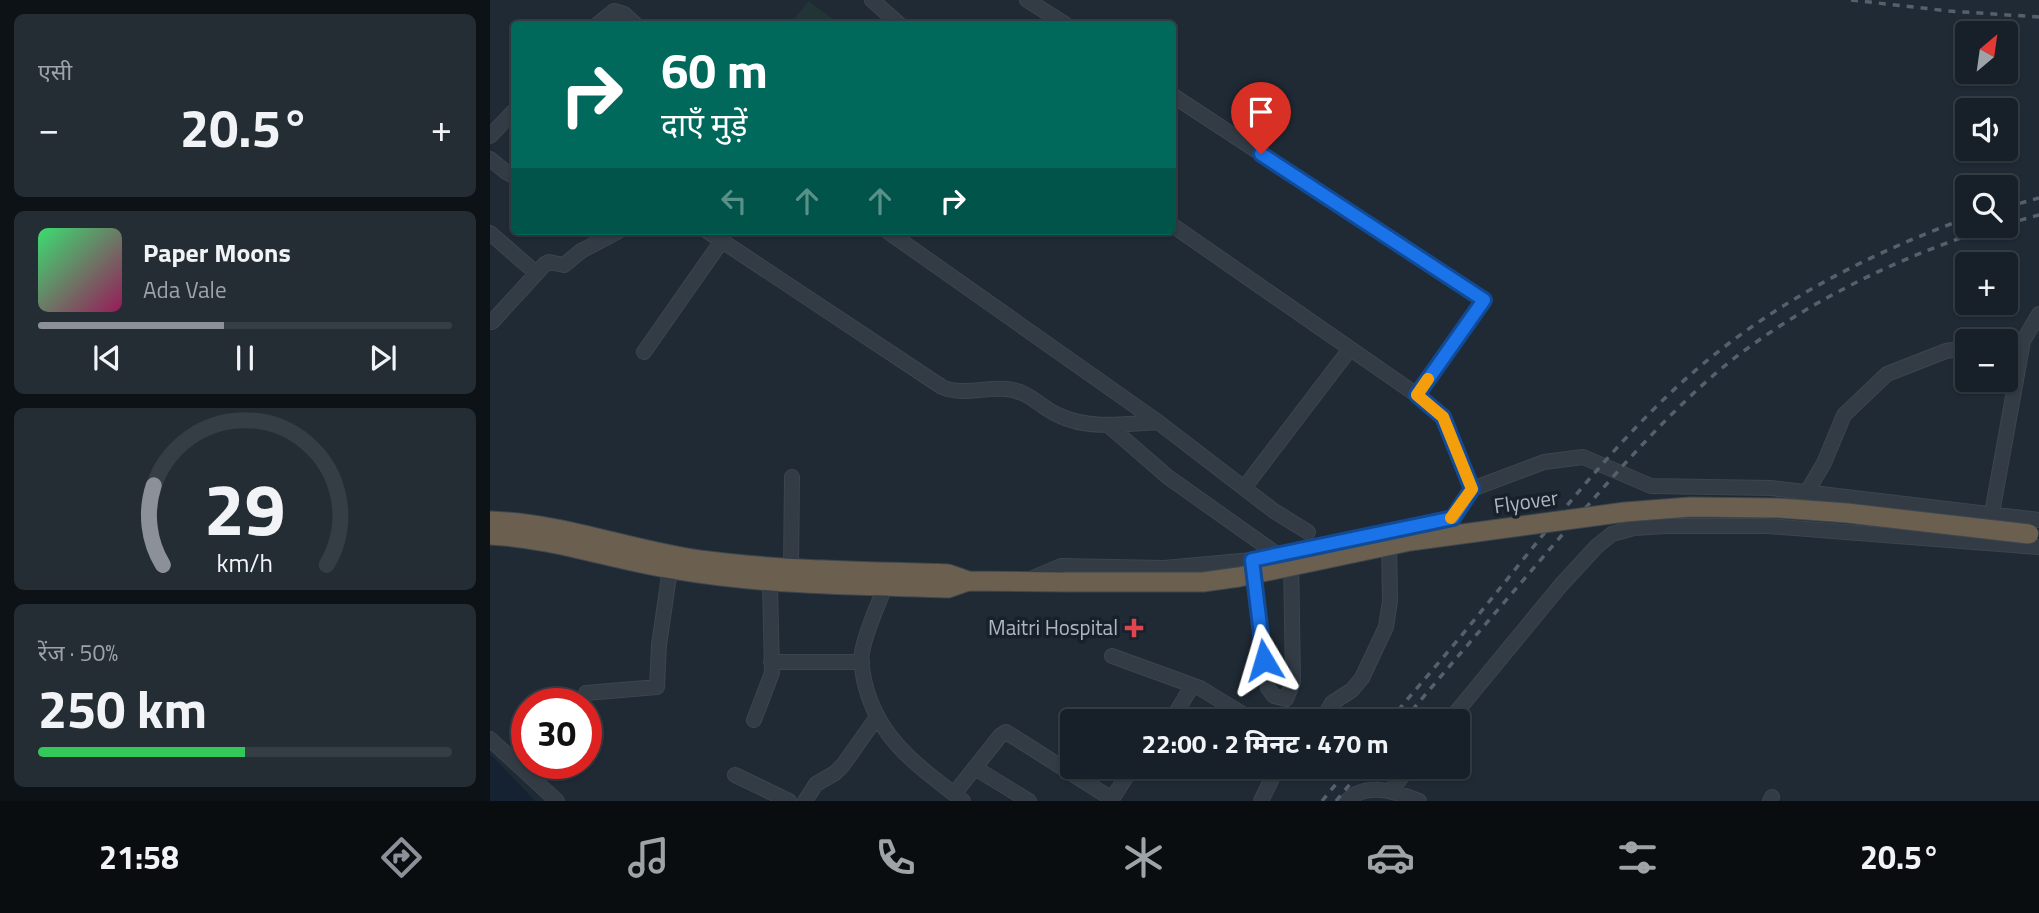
<!DOCTYPE html>
<html lang="hi">
<meta charset="utf-8">
<style>
:root{--surface:#172028;--page:#242d34;--text:#f1f3f6;--muted:#9ea3a8;--line:#363e45;--accent:#8c9099}
body{margin:0;font-family:"Titillium Web","Noto Sans Devanagari",sans-serif;background:var(--page);color:var(--text);height:100vh;display:flex;flex-direction:column;font-size:26px;white-space:nowrap}
*{box-sizing:border-box;margin:0}
p{font-size:23px;color:var(--muted)}
.icon{flex:none;width:38px;height:38px;fill:none;stroke:currentColor;stroke-width:2;stroke-linecap:round;stroke-linejoin:round}
.map{position:relative;flex:1;overflow:hidden}
.sheet{display:flex;flex-direction:column;gap:14px;padding:14px;background:#0d1216;width:490px}
.sheet>*{flex:none}
.guide{position:absolute;left:21px;top:21px;width:665px;height:214px;border-radius:7px;box-shadow:0 2px 5px #0004,0 0 0 2px var(--line);background:#00695c;color:#fff;overflow:hidden}
.needle{width:46px;rotate:29deg}
.controls{position:absolute;left:1465px;top:21px;display:grid;gap:14px}
.controls a{display:grid;place-items:center;width:63px;height:63px;border-radius:7px;background:var(--surface);box-shadow:0 2px 5px #0004,0 0 0 2px var(--line);font-size:35px}
.speed{position:absolute;left:21px;top:688px;display:flex;gap:14px;font-size:35px;font-weight:700;text-align:center}
.speed>*{display:grid;place-content:center;width:91px;height:91px;border-radius:50%;background:var(--surface);box-shadow:0 2px 5px #0004,0 0 0 2px var(--line);line-height:1}
.speed .limit{border:10px solid #d22;background:#fff;color:#111}
.pin{position:absolute;display:grid;place-items:center;width:60px;height:60px;color:#fff;margin:-72px -30px;border-radius:50% 50% 50% 0;rotate:-45deg;box-shadow:0 0 7px #0007}
.pin .icon{rotate:45deg}
.me{position:absolute;width:77px;margin:-38px;rotate:353deg;stroke-linejoin:round;filter:drop-shadow(0 0 5px #0008)}
.turn{display:flex;align-items:center;gap:24px;height:147px;padding:0 35px;font-size:32px}
.turn .icon{width:91px;height:91px;stroke-width:2.5}
.turn b{display:block;font-size:49px;line-height:60px}
.lanes{display:flex;align-items:center;height:66px;padding:0 35px;background:#0003;justify-content:center;gap:35px;direction:ltr}
.lanes .off{opacity:.35}
.big{font-size:52px;font-weight:700;line-height:1.1}
.sheet .card{flex:1;display:flex;flex-direction:column;justify-content:center;gap:10px;min-width:0;padding:0 24px;border-radius:10px;background:var(--page)}
.sheet .dial{align-items:center;gap:0}
.dial svg{height:182px;overflow:visible;fill:none;stroke:var(--line);stroke-width:7;stroke-linecap:round;text-anchor:middle}
.dial text{fill:var(--text);stroke:none}
.song{display:flex;align-items:center;gap:21px}
.cover{width:84px;height:84px;border-radius:10px;background:linear-gradient(135deg,hsl(140 70% 55%),hsl(330 70% 35%))}
.played{height:7px;border-radius:4px;background:linear-gradient(90deg,var(--accent) 45%,var(--line) 45%)}
.keys{display:flex;justify-content:space-around;direction:ltr}
.heat{display:flex;justify-content:space-between;align-items:center;font-size:38px;direction:ltr}
.charge{height:10px;border-radius:5px;background:linear-gradient(90deg,#34c759 50%,var(--line) 0)}
.trip{position:absolute;left:570px;top:709px;width:410px;height:70px;border-radius:7px;background:var(--surface);box-shadow:0 2px 5px #0004,0 0 0 2px var(--line);font-weight:700;line-height:70px;text-align:center}
.tab-bar{display:flex;height:112px;justify-content:space-around;align-items:center;background:#090d10;color:var(--muted)}
.tab-bar .icon{width:49px;height:49px}
.tab-bar .on{color:var(--accent)}
.tab-bar b{font-size:32px;color:var(--text)}
main{display:flex;flex:1;min-height:0}
.map>svg:first-child{display:block}
.green{fill:#213536}
.water{fill:#142231}
.lines{fill:none;stroke-linecap:round;stroke-linejoin:round}
.minor-casing{stroke:#3c454f;stroke-width:16}
.highway-casing{stroke:#3d4750;stroke-width:21}
.minor{stroke:#333c45;stroke-width:14}
.highway{stroke:#6b5f50;stroke-width:19}
.rail{stroke:#55606d;stroke-width:3.5;stroke-dasharray:7 7;stroke-linecap:butt}
.highway-bridge-casing{stroke:#3d4750;stroke-width:21;stroke-linecap:butt}
.highway-bridge{stroke:#6b5f50;stroke-width:19}
.route-casing{stroke:#114b97;stroke-width:18}
.route{stroke:#1a73e8;stroke-width:12}
.slow{stroke:#f59e0b;stroke-width:12}
.health-dot{fill:#e0444e;stroke:#18212a;stroke-width:2.5}
.labels{text-anchor:middle;stroke-width:7;stroke-linejoin:round;paint-order:stroke}
.street-label{font-size:21px;fill:#acb7c3;stroke:#18212a}
.poi-label{font-size:21px;fill:#acb7c3;stroke:#18212a;text-anchor:end}
</style>
<main>
<section class="sheet">
<div class="card"><p>एसी</p>
<div class="heat"><a>−</a><b class="big">20.5°</b><a>+</a></div>
</div>
<div class="card">
<div class="song"><i class="cover"></i><div><b>Paper Moons</b><p>Ada Vale</p></div></div>
<div class="played"></div>
<div class="keys"><svg class="icon" aria-label="previous" viewBox="0 0 24 24"><path d="M18 5L8 12l10 7zM5 5v14"/></svg><svg class="icon" aria-label="pause" viewBox="0 0 24 24"><path d="M8 5v14M16 5v14"/></svg><svg class="icon" aria-label="next" viewBox="0 0 24 24"><path d="M6 5l10 7-10 7zM19 5v14"/></svg></div>
</div>
<div class="card dial"><svg viewBox="0 0 100 80">
<path d="M14 69A42 42 0 1 1 86 69"/>
<path d="M14 69A42 42 0 0 1 10 34" stroke="#8c9099"/>
<text x="50" y="56" font-size="32" font-weight="700">29</text>
<text x="50" y="72" font-size="11">km/h</text>
</svg></div>
<div class="card"><p>रेंज · 50%</p><b class="big">250 km</b><div class="charge"></div></div>
</section>
<div class="map">
<svg width="1549" height="801" viewBox="0 0 1549 801">
<rect width="100%" height="100%" fill="#1f2a35"/>
<path class="green" d="M319,1L349,24H300Z"/>
<path class="water" d="M0,754L45,801H0Z"/>
<g class="lines">
<g class="minor-casing">
<path id="minor" d="M382,0L409,24
M537,0L575,24
M108,24L124,11L134,14L145,24
M682,95L994,300L927,395
M0,136L24,111
M0,159L16,172L24,176
M682,225L927,395L953,417L982,489
M217,231L452,387C473,396 494,387 516,389C540,391 548,406 568,415C598,430 636,424 668,422
M397,231L668,422L784,511L818,532
M0,233L46,273
M2,322L55,264L59,262L74,265L91,251L129,231
M1516,342L1533,341
M154,352L231,242
M618,425L678,477L788,555
M754,488L860,349
M1317,492L1334,463L1354,415L1397,374L1456,351L1477,348
M1502,513L1533,341L1549,314
M763,567L778,688L784,696L796,699L803,682L801,557
M301,569L302,477
M538,580L571,566L674,568L762,560L963,518L982,489L1054,462L1093,457L1161,486L1281,488L1549,520
M395,586C388,606 375,632 372,653C370,663 373,675 375,684C389,741 430,767 473,801
M622,656L710,688L764,721
M281,662H372
M96,693L167,687L169,645L180,569
M264,720L282,673L280,582
M681,721L702,686
M832,721L842,703L862,690L872,678L896,627L900,601L899,539
M959,721L1071,585L1107,546L1122,534L1144,528L1176,526H1278L1549,547
M0,739L67,801
M485,768L539,801
M245,775L299,801
M901,790L921,766
M464,794L510,736L516,732L622,799L621,801
M622,799L643,766
M315,801L326,784L345,773L353,765L387,717
M771,801L788,766
M857,801C876,781 907,792 929,801
M1280,801L1282,797"/>
</g>
<g class="highway-casing">
<path id="highway" d="M0,521C71,523 139,550 209,560C291,571 375,571 458,574L478,581L575,582
M0,535C63,538 121,559 182,569C273,585 365,585 458,588L478,581"/>
</g>
<use href="#minor" class="minor"/>
<use href="#highway" class="highway"/>
<path class="rail" d="M1361,0L1459,11L1549,17
M1516,207L1549,198
M1516,224L1549,215
M899,721C932,682 966,643 998,603C1059,528 1118,450 1190,384C1272,309 1372,256 1477,218
M913,721C968,656 1023,592 1078,528C1127,472 1175,416 1232,368C1309,305 1413,254 1508,226
M832,801L861,766
M846,801L875,766"/>
<g class="highway-bridge-casing">
<path id="highway-bridge" d="M575,582H713L749,577L920,541L1135,512L1200,507L1288,508L1357,513L1539,534"/>
</g>
<use href="#highway-bridge" class="highway-bridge"/>
</g>
<g class="lines">
<g class="route-casing">
<path id="route" d="M771,154L994,300L927,395L953,417L982,489L963,518L762,560L774,660"/>
</g>
<use href="#route" class="route"/>
<path class="slow" d="M938,379L927,395L953,417L982,489L961,518"/>
</g>
<path class="health-dot" d="M640.5 617.5h7v7h7v7h-7v7h-7v-7h-7v-7h7z"/>
<g class="labels">
<g class="street-label">
<text transform="translate(1036 502) rotate(-8)" y="7">Flyover</text>
</g>
<g class="poi-label">
<text x="628" y="635">Maitri Hospital</text>
</g>
</g>
</svg>
<div class="controls">
<a><svg class="needle" viewBox="-14 -14 28 28"><path d="M0-13l5 13h-10z" fill="#e53935"/><path d="M0 13l5-13h-10z" fill="#9ea3a8"/></svg></a>
<a><svg class="icon" aria-label="sound" viewBox="0 0 24 24"><path d="M4 9h4l5-4v14l-5-4H4zM17 9q2 3 0 6"/></svg></a>
<a><svg class="icon" aria-label="search" viewBox="0 0 24 24"><circle cx="10" cy="10" r="6"/><path d="M15 15l6 6"/></svg></a>
<a>+</a>
<a>−</a>
</div>
<div class="speed"><div class="limit">30</div></div>
<div class="pin" style="left:771px;top:154px;background:#d93025"><svg class="icon" aria-label="arrive" viewBox="0 0 24 24"><path d="M6 21V4h12l-3 4 3 4H6"/></svg></div>
<svg class="me" style="left:774px;top:660px" viewBox="-20 -20 40 40"><path d="M0-17L14 15 0 8-14 15z" fill="#1a73e8" stroke="#fff" stroke-width="4"/></svg>
<div class="trip">22:00 · 2 मिनट · 470 m</div>
<div class="guide">
<div class="turn"><svg class="icon" aria-label="right" viewBox="0 0 24 24"><path d="M7 20v-9h11M14 6l5 5-5 5"/></svg><div><b>60 m</b>दाएँ मुड़ें</div></div>
<div class="lanes"><svg class="icon off" aria-label="left" viewBox="0 0 24 24"><path d="M17 20v-9H6M10 6l-5 5 5 5"/></svg><svg class="icon off" aria-label="ahead" viewBox="0 0 24 24"><path d="M12 20V5M6 11l6-6 6 6"/></svg><svg class="icon off" aria-label="ahead" viewBox="0 0 24 24"><path d="M12 20V5M6 11l6-6 6 6"/></svg><svg class="icon" aria-label="right" viewBox="0 0 24 24"><path d="M7 20v-9h11M14 6l5 5-5 5"/></svg></div>
</div>
</div>
</main>
<nav class="tab-bar">
<b>21:58</b>
<svg class="icon on" aria-label="directions" viewBox="0 0 24 24"><path d="M12 3l9 9-9 9-9-9zM9 14v-3h6M13 9l2 2-2 2"/></svg>
<svg class="icon" aria-label="music" viewBox="0 0 24 24"><path d="M9 18V5l10-2v13"/><circle cx="6" cy="18" r="3"/><circle cx="16" cy="16" r="3"/></svg>
<svg class="icon" aria-label="phone" viewBox="0 0 24 24"><path d="M5 4h4l2 5-3 2q2 4 5 5l2-3 5 2v4C11 20 4 13 5 4z"/></svg>
<svg class="icon" aria-label="climate" viewBox="0 0 24 24"><path d="M12 3v18M4 7l16 10M4 17L20 7"/></svg>
<svg class="icon" aria-label="car" viewBox="0 0 24 24"><path d="M5 17H2v-5l4-1 3-4h7l3 4 3 1v5h-3M9 17h6M6 11h13"/><circle cx="7" cy="17" r="2"/><circle cx="17" cy="17" r="2"/></svg>
<svg class="icon" aria-label="filters" viewBox="0 0 24 24"><path d="M4 7h16M4 17h16"/><circle cx="9" cy="7" r="2"/><circle cx="15" cy="17" r="2"/></svg>
<b>20.5°</b>
</nav>
